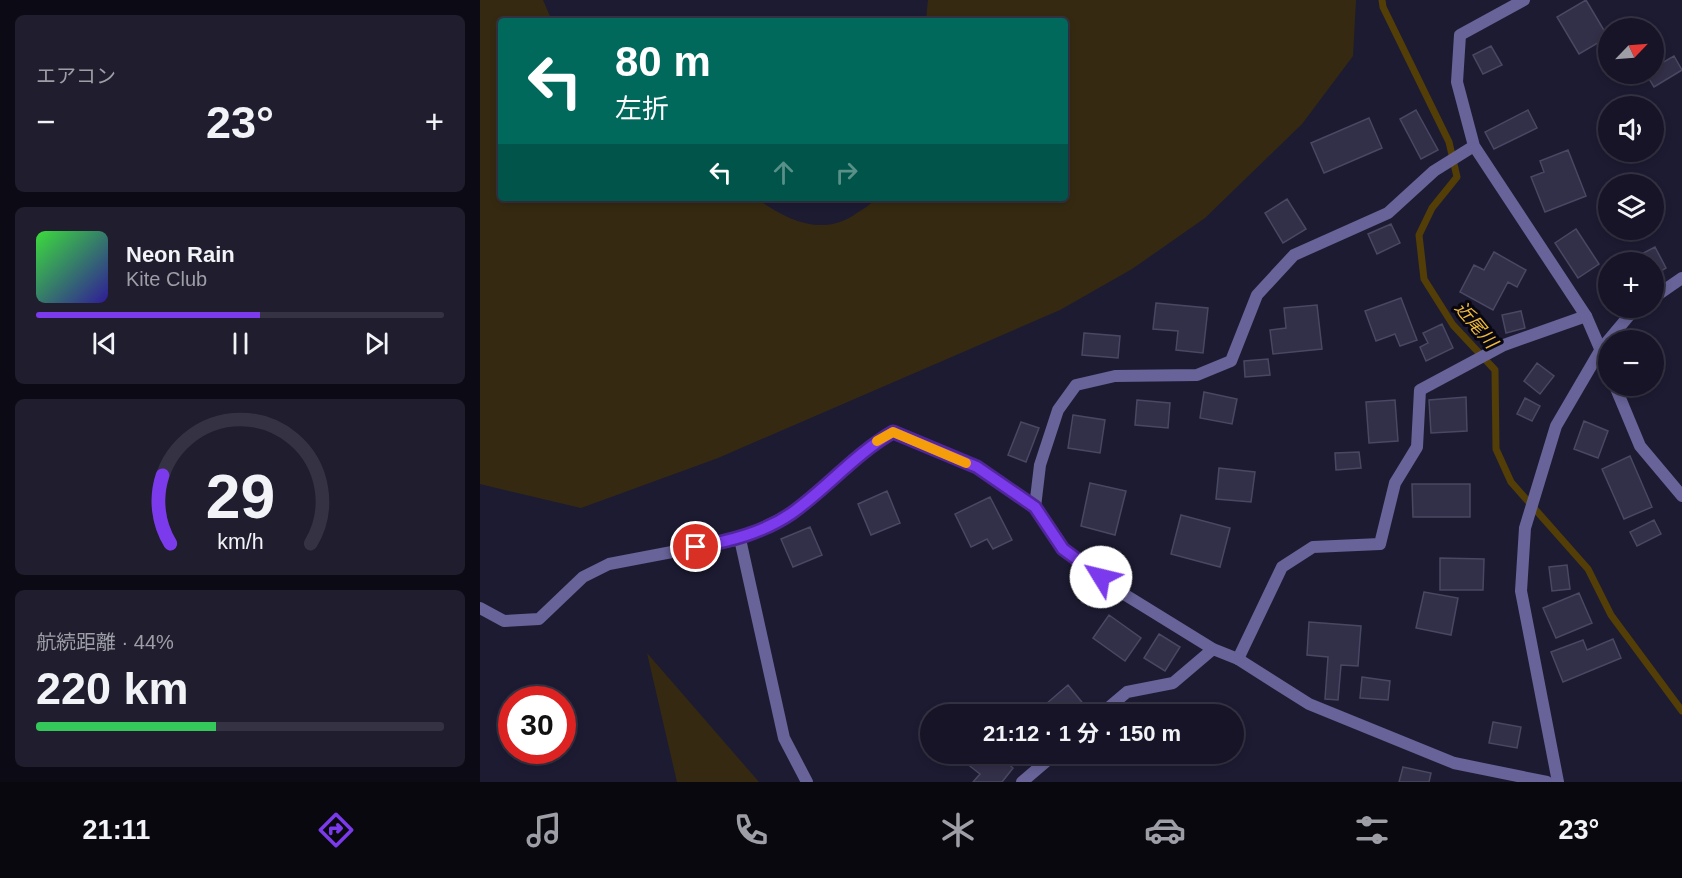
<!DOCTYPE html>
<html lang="ja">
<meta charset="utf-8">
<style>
:root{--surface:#161426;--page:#1f1d2e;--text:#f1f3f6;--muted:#9e9ea7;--line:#353343;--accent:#7c3aed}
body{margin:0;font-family:Helvetica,"Noto Sans JP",sans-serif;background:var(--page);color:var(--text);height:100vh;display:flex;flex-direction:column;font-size:22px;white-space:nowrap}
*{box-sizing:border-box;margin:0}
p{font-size:20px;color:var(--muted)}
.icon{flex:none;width:33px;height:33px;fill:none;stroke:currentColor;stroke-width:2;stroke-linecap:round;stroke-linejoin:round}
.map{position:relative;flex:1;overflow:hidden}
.drawer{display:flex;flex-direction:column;gap:15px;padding:15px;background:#0c0b15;width:480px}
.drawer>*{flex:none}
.top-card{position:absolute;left:18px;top:18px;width:570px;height:183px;border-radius:6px;box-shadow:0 3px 9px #0003,0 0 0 2px var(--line);background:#00695c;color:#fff;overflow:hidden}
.needle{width:39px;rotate:65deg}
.buttons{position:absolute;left:1118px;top:18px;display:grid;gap:12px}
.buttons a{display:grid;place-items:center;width:66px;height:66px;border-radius:50%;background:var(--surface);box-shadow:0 3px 9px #0003,0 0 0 2px var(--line);font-size:30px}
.speed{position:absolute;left:18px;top:686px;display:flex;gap:12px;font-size:30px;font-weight:700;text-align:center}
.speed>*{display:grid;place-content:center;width:78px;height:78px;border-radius:50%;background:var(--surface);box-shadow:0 3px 9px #0003,0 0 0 2px var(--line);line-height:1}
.speed .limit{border:9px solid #d22;background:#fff;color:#111}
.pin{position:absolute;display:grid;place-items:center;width:51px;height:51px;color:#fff;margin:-26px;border:3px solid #fff;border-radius:50%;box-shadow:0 2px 6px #0007}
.me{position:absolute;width:66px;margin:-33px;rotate:306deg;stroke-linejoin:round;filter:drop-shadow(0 0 4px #0008)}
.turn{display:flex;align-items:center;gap:21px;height:126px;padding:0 18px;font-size:27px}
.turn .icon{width:78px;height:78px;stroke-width:2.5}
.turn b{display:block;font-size:42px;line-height:51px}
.lanes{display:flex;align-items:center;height:57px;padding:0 18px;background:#0003;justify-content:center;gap:30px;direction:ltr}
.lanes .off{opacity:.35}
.big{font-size:45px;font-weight:700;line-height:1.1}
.drawer .widget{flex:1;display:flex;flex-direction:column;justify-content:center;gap:9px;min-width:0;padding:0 21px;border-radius:9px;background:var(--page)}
.drawer .dial{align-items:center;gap:0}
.dial svg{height:156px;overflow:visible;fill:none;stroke:var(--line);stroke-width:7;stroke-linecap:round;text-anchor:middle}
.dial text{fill:var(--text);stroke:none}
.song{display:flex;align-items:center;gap:18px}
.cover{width:72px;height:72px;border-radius:9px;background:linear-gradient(135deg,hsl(120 70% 55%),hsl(250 70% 35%))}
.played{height:6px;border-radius:3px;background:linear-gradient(90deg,var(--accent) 55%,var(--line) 55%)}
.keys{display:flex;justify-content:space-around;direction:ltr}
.heat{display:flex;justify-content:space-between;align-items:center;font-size:33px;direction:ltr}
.charge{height:9px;border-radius:4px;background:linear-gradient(90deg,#34c759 44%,var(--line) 0)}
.trip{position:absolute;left:440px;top:704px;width:324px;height:60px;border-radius:30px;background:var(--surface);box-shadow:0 3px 9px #0003,0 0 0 2px var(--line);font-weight:700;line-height:60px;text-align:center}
.tab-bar{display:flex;height:96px;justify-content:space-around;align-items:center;background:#09080f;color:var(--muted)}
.tab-bar .icon{width:42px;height:42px}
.tab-bar .on{color:var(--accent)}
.tab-bar b{font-size:27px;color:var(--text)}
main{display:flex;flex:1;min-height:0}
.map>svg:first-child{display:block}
.green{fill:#352a11}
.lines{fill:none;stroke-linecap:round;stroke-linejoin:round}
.stream{stroke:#533e07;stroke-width:7}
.building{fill:#322f48;stroke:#494862;stroke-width:1.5}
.service{stroke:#686398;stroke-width:12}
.minor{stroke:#686398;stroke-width:12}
.tertiary{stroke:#686398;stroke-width:12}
.route-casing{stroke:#51269a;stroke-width:15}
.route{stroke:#7c3aed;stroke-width:10}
.slow{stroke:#f59e0b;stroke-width:10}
.labels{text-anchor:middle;stroke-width:6;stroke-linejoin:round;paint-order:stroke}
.water-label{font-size:18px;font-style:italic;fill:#f1bb38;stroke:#080711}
</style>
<main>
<section class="drawer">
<div class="widget"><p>エアコン</p>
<div class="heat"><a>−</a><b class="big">23°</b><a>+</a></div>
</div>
<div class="widget">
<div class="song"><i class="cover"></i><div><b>Neon Rain</b><p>Kite Club</p></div></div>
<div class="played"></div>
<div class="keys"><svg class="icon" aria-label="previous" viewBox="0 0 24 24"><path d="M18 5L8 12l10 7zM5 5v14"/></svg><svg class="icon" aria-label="pause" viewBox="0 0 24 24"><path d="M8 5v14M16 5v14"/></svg><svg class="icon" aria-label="next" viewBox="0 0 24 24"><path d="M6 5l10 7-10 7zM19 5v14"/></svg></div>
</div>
<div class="widget dial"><svg viewBox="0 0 100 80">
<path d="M14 69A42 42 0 1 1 86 69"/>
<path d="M14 69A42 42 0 0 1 10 34" stroke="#7c3aed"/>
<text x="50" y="56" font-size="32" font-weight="700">29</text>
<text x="50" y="72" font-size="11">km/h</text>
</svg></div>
<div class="widget"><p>航続距離 · 44%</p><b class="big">220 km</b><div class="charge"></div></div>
</section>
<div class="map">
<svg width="1202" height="782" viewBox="0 0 1202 782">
<rect width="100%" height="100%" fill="#1d1b32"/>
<path class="green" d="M0,0H63L72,21H21V198H276C306,220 343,238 377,213C383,209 391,205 395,198H585V21H446L448,0H876L873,56L822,124L725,218L652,269L580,310L238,458L101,508L0,484Z
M167,653L279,782H197Z"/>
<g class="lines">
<path class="stream" d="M902,0L903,7L969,142L977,177L952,208L939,235L944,279L973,325L1015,370L1016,449L1031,482L1108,569L1131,615L1202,711"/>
</g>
<path class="building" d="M1106,0L1128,37L1099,54L1077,17Z
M1011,46L1022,65L1003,74L993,55Z
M1194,56L1202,70L1174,87L1166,74H1173V68Z
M936,110L958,150L941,159L920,119Z
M1048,110L1057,128L1014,149L1005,132Z
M889,118L902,148L844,173L831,143Z
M1088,150L1106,196L1065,212L1051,177L1064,172L1060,161Z
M807,199L826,229L803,243L785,213Z
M911,224L920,243L897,254L888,234Z
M1096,229L1119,264L1098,278L1075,243Z
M1175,247L1186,268L1173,276V262H1146Z
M1014,252L1046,270L1037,287L1028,282L1013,310L980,292L994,265L1004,270Z
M921,298L937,340L920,346L915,334L896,341L885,311Z
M676,303L728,308L723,353L696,350L698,331L673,329Z
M837,305L842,349L793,354L790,330L806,328L804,308Z
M1041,311L1045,328L1026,333L1022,315Z
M962,324L973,348L946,361L940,347L948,343L943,333Z
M604,333L640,336L638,358L602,355Z
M788,359L790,375L765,377L764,361Z
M1057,363L1074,376L1060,394L1044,381Z
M724,392L757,399L752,424L720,418Z
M986,397L987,431L951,433L949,400Z
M1045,398L1060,406L1052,421L1037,414Z
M657,400L690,403L688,428L655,425Z
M915,400L918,441L889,443L886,402Z
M593,415L625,420L620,453L588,448Z
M1104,421L1128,431L1118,458L1094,449Z
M541,422L559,428L546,462L528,455Z
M879,452L881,468L856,470L855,453Z
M1150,456L1172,507L1144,519L1122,469Z
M739,468L775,472L771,502L736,499Z
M610,483L646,491L635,535L601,526Z
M932,484H990V517H933Z
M407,491L420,523L391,535L378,504Z
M510,497L532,540L513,549L507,539L491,547L475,514Z
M701,515L750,528L740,567L691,554Z
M1174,520L1181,534L1157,546L1150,532Z
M330,527L342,555L313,567L301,539Z
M960,558L1004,559L1003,590H960Z
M1087,565L1090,589L1072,591L1069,567Z
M944,592L978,598L971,635L936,628Z
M1099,593L1112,623L1076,638L1063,608Z
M629,615L661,638L645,661L613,638Z
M829,622L881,626L878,666L861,665L858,700L845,699L848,657L827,655Z
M679,634L700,647L685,671L664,658Z
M1133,639L1141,658L1083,682L1071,652L1103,640L1107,650Z
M882,677L910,681L908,700L880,698Z
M588,685L605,706L595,714H574L566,704Z
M654,709L680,714H652Z
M1013,722L1041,727L1037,748L1009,743Z
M495,753H516L533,768L522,782H493L500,774L486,763Z
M923,767L951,773L949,782H919Z"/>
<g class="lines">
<path class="service" d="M758,659L802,567L833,547L900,544L915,483L937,447L940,390L1024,345L1106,316"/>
<path class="minor" d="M1044,0L980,35L977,82L994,146L1106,316L1128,367
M994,146L954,171L908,213L814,255L777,295L751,361L717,375L635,376L596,385L578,410L560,465L555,507L583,549L639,591L733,649L758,659L829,704L974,763L1067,782
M1135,386L1160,446L1202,496
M260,539L304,738L327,782
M0,608L24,621L59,619L103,577L129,564L260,539L311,514L393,444L413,432L497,467L555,507
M621,714L647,692L693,683L733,649
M542,782L576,753"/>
<path class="tertiary" d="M1173,298L1202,278
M1078,782L1041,591L1045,528L1076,426L1121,349L1153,311L1159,308"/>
</g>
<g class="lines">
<g class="route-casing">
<path id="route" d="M216,547C250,541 283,533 312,513C347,488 375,454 413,432L497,467L555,507L583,549L621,577"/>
</g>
<use href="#route" class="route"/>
<path class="slow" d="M397,441L413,432L486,463"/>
</g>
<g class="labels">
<g class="water-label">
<text transform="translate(996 325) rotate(50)" y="6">近尾川</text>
</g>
</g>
</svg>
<div class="buttons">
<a><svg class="needle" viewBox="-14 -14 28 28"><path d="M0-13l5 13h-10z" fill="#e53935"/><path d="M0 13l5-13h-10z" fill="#9e9ea7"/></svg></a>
<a><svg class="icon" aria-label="sound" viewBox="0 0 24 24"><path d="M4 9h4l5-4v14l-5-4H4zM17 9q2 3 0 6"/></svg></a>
<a><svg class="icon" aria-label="layers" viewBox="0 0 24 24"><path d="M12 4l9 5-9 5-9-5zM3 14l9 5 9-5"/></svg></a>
<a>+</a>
<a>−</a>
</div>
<div class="speed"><div class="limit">30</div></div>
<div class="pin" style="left:216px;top:547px;background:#d93025"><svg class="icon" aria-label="arrive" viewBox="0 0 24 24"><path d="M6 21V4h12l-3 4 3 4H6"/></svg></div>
<svg class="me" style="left:621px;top:577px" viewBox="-20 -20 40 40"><circle r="19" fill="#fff"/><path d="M0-13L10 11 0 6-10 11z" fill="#7c3aed"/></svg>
<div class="trip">21:12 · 1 分 · 150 m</div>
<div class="top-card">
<div class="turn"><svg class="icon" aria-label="left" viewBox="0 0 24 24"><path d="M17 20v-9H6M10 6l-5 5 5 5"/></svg><div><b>80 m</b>左折</div></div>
<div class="lanes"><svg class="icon" aria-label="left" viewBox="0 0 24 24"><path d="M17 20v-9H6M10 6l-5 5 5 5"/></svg><svg class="icon off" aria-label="ahead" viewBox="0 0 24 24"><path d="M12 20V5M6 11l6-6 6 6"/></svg><svg class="icon off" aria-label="right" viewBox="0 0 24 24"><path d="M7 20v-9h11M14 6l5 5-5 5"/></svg></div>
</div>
</div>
</main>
<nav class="tab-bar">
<b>21:11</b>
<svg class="icon on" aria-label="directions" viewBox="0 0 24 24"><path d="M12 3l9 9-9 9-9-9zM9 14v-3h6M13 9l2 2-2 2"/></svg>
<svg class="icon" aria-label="music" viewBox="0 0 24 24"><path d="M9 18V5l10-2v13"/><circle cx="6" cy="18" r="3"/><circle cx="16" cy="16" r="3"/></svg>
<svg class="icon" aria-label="phone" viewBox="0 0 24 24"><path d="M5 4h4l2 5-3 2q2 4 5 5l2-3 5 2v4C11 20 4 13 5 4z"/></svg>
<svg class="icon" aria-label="climate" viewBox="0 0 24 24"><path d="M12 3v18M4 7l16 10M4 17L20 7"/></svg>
<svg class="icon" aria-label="car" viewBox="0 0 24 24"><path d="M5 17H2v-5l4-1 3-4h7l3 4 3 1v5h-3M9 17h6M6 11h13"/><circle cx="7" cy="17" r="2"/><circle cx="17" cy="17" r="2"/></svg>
<svg class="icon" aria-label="filters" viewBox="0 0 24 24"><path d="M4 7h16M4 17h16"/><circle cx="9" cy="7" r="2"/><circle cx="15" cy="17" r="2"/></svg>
<b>23°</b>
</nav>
